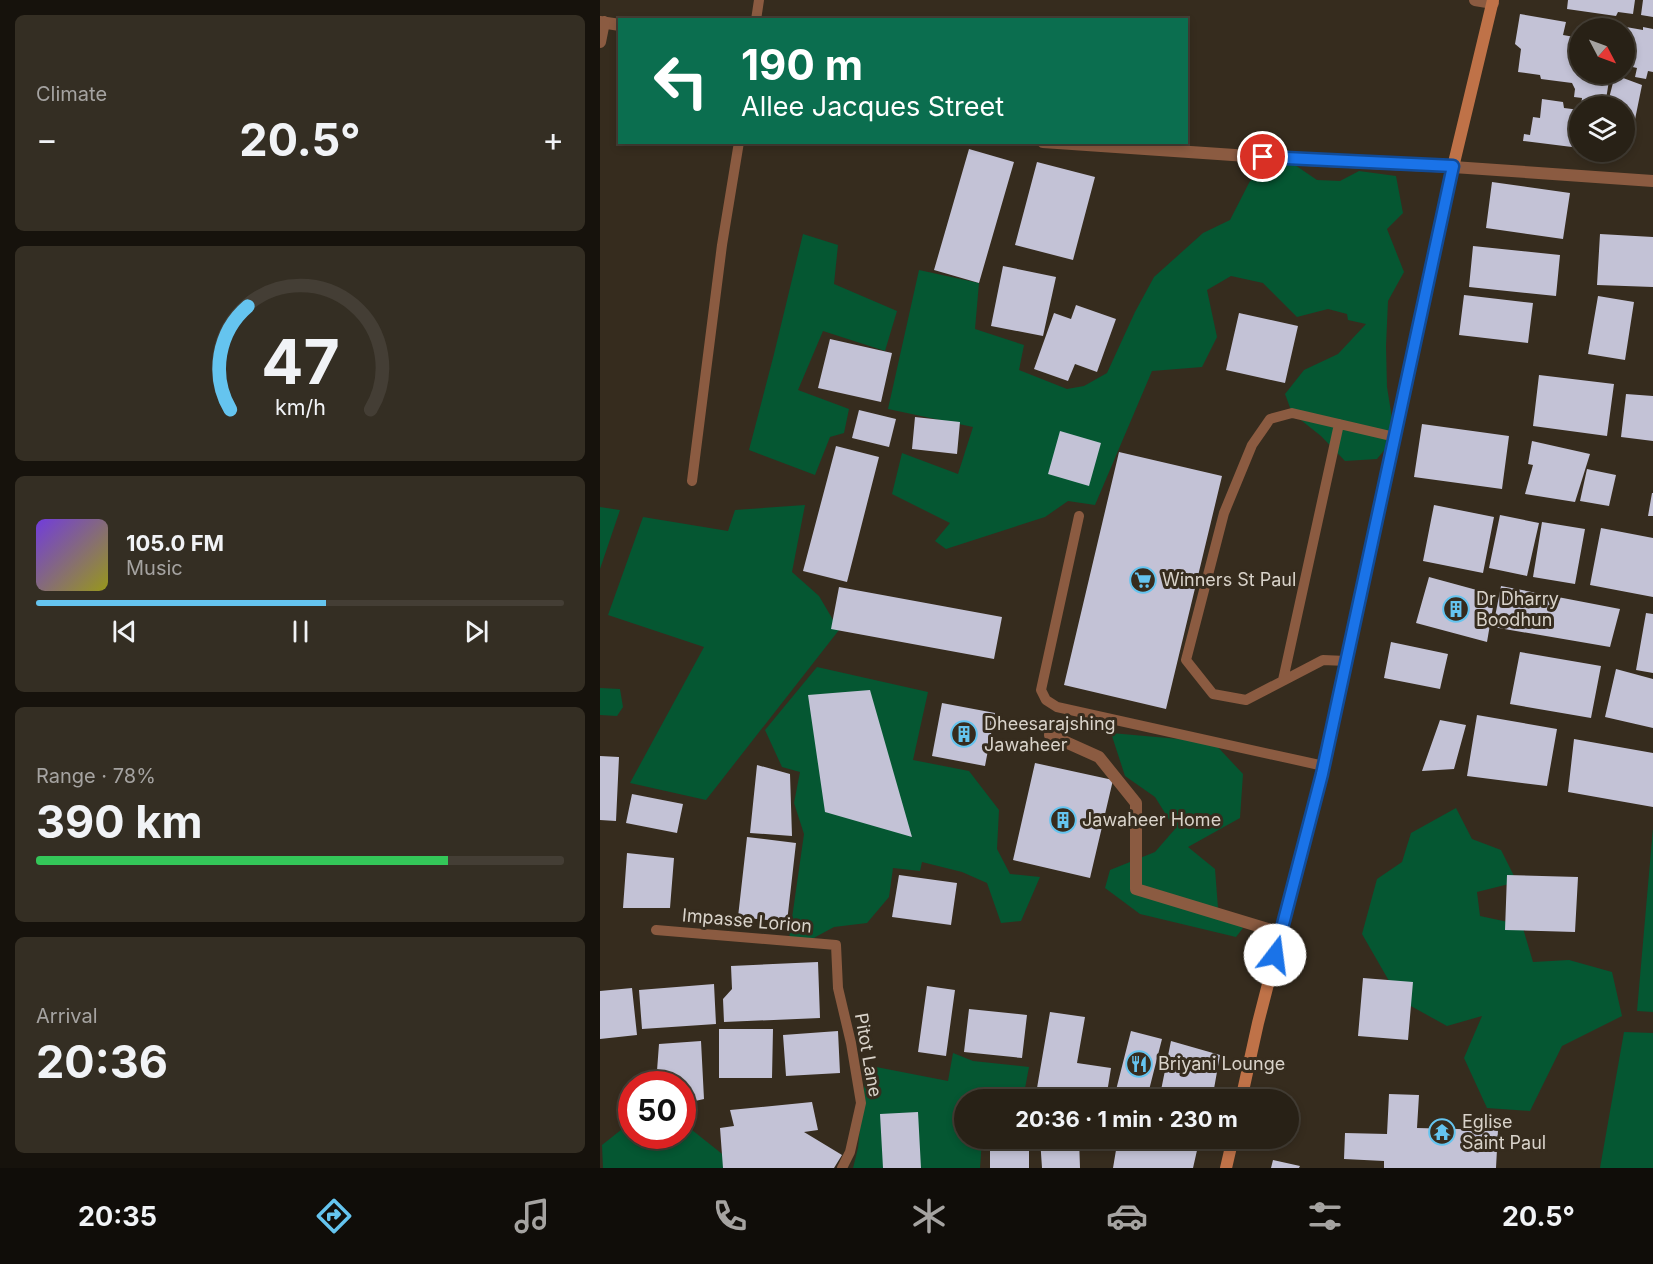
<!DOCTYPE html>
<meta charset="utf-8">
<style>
:root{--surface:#282116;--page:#342e23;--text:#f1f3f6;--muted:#a5a3a1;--line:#443e35;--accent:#65c4ef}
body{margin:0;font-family:Inter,sans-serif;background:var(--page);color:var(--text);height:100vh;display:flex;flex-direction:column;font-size:22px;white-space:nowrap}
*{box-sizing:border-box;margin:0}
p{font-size:20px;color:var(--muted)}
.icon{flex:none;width:33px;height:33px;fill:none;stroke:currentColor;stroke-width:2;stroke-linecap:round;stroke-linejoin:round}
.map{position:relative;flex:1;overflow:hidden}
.details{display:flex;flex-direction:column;gap:15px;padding:15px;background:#16120c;width:600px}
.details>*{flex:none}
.guide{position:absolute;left:18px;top:18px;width:570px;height:126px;border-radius:0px;box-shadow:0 3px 9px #0003,0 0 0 2px var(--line);background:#0b6e4f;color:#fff;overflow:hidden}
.needle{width:39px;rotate:131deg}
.fabs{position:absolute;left:969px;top:18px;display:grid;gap:12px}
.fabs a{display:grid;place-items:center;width:66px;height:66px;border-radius:50%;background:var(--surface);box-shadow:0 3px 9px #0003,0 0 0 2px var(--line);font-size:30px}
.speed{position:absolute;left:18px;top:1071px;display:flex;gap:12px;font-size:30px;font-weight:700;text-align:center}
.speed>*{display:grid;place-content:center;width:78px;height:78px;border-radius:50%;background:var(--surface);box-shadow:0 3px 9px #0003,0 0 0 2px var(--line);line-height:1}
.speed .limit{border:9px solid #d22;background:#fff;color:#111}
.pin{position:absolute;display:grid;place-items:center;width:51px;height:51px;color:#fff;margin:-26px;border:3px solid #fff;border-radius:50%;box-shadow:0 2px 6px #0007}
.me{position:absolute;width:66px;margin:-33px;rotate:15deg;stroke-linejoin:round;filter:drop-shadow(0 0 4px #0008)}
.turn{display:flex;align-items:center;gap:21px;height:126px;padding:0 24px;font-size:27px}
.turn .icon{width:78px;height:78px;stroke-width:2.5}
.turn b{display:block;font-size:42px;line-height:51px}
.big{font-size:45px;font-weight:700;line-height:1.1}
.details .widget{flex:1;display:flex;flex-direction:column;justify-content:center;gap:9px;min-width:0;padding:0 21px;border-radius:9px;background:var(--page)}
.details .dial{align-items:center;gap:0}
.dial svg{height:156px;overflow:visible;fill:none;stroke:var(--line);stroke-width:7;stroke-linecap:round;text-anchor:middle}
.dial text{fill:var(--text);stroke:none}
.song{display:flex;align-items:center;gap:18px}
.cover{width:72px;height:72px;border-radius:9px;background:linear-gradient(135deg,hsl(260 70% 55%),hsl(60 70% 35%))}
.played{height:6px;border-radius:3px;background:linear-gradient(90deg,var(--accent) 55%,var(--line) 55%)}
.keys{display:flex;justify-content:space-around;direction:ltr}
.heat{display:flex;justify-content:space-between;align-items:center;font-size:33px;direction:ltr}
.charge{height:9px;border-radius:4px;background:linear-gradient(90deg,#34c759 78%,var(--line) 0)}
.trip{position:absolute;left:354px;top:1089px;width:345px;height:60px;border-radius:30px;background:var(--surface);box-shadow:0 3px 9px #0003,0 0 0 2px var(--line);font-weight:700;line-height:60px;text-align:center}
.tab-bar{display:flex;height:96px;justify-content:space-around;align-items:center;background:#100d09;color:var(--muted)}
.tab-bar .icon{width:42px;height:42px}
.tab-bar .active{color:var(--accent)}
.tab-bar b{font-size:27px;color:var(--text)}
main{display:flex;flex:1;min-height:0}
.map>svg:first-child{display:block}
.green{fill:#055732}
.building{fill:#c3c2d6}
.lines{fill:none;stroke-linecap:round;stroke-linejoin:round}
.service{stroke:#8b5b41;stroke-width:10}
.minor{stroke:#8b5b41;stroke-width:12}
.secondary{stroke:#bf7248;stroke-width:12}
.route-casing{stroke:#114b97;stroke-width:15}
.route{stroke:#1a73e8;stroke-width:10}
.labels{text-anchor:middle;stroke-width:6;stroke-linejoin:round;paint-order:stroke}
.poi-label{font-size:18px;fill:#d9d3ca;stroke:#362c1e;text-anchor:start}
.street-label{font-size:18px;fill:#d9d3ca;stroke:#362c1e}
</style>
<main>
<section class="details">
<div class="widget"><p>Climate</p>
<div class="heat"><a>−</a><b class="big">20.5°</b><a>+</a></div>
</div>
<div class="widget dial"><svg viewBox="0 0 100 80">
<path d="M14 69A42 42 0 1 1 86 69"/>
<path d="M14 69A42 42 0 0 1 23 16" stroke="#65c4ef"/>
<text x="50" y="56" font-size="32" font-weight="700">47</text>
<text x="50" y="72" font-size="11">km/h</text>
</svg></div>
<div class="widget">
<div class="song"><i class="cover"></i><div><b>105.0 FM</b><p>Music</p></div></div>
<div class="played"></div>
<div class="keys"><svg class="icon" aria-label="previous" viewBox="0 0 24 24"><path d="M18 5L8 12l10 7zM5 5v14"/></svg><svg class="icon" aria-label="pause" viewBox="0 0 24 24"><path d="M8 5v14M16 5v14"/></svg><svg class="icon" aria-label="next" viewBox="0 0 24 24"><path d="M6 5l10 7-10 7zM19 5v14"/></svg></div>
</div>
<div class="widget"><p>Range · 78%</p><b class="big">390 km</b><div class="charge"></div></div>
<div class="widget"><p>Arrival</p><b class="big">20:36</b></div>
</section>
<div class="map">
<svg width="1053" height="1168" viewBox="0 0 1053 1168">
<rect width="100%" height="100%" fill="#362c1e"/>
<path class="green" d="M692,163L717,180L740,181L759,171L796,176L803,213L787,229L804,272L788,301L786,346L787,387L795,437L777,459L745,461L721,436L692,413L685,394L704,370L738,354L766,324L748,320L747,314L728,309L697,317L663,283L631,276L607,290L617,337L602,367L552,371L495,505L468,501L445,517L346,549L335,541L350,523L292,494L302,453L358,474L373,427L288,409L319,270L379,283L375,329L424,345L419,370L467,389L484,386L507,373L535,312L554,277L603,233L630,220L650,181Z
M203,234L238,245L234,284L297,311L285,351L223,331L198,390L249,409L244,433L230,437L215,475L149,450L174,354Z
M205,505L192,572L219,596L239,630L106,800L30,783L104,647L8,615L43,517L128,531L135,510Z
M0,507L20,510L0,569Z
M217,667L328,692L313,760L369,771L399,810L397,849L410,874L440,877L421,921L401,923L387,883L362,872L322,862L320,871L293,868L289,897L267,923L234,927L210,940L189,939L204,834L194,803L200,772L182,767L165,730Z
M0,688L20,689L23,707L17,716L0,715Z
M511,733L613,742L643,774L640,818L588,847L615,869L618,908L643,928L636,937L540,914L505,888L510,870L555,852L575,829L555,797L525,776Z
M856,808L872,839L901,850L917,882L877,892L880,916L922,925L933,962L969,960L1012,972L1022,1016L962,1046L930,1111L887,1108L864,1058L882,1016L847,1026L800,1000L762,934L777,879L802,862L811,833Z
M1053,828V1012L1037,1011Z
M1024,1032L1053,1033V1168H1000Z
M353,1053L373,1061L429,1067L423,1099L364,1100V1138L382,1139L380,1168H253L258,1148L266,1065L348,1081Z
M31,1122L32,1136H82L83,1124L87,1126L131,1161L129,1168H3L2,1145Z"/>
<path class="building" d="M968,0H1035L1033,14L1018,12L1016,16L967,9Z
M1043,0H1053V17L1041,15Z
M920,14L966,22L963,35L980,38V74H1010L1005,106H981L982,98L974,97L975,89L972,83L941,79L940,75L918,72L921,49L915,44Z
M1026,27L1043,30V27L1053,29V72L1048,71L1046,79L1035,77L1037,68L1024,65V35Z
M1015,75L1042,85L1029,149L1027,151L1024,150V106H1007Z
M942,99L963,102L964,108L980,110V148L923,141L924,134L930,135L933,117L940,118Z
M369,149L414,162L379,283L334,270Z
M437,162L495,177L473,260L415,245Z
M892,182L970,193L963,239L886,228Z
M1000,234L1053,237V287L997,285Z
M873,246L960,255L956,296L869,287Z
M403,266L456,277L443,336L391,326Z
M864,295L933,303L928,343L859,335Z
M998,296L1034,302L1025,360L988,354Z
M476,305L516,319L497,372L475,364L468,381L434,369L454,313L471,319Z
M639,313L698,326L685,383L626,370Z
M230,339L292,353L281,402L218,388Z
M939,375L1014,384L1007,436L933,426Z
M1026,394L1053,396V441L1021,437Z
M259,410L296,419L289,447L252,438Z
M315,417L360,422L357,454L312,449Z
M822,424L909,436L902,489L814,477Z
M460,431L501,443L489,486L448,474Z
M932,441L990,454L975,502L925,494L933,465L928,464Z
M236,446L279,457L247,582L203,571Z
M519,452L622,476L566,709L464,685Z
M987,469L1016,475L1009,506L980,501Z
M1052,493H1053V516H1048Z
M834,505L894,517L883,573L823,561Z
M900,515L939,523L927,576L889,568Z
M942,522L985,529L975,584L933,577Z
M1001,528L1053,538V597L990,585Z
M829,577L895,595L887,642L816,623Z
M901,586L1020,609L1010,647L893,627Z
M239,587L402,617L394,659L231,629Z
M1046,613L1053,614V673L1036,670Z
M791,642L848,654L840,689L784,678Z
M920,652L1001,666L991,718L910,704Z
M1016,669L1053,679V728L1005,717Z
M270,690L312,837L225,812L208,695Z
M342,703L395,713L385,766L332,756Z
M877,715L957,729L947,786L867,776Z
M840,720L866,725L854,769L822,771Z
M974,739L1053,753V807L968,792Z
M0,756L19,757L16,821L0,820Z
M435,763L513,780L490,878L413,860Z
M157,765L190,774L192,836L150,833Z
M32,794L83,804L77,833L26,823Z
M147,837L196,843L187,922L138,917Z
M27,853L74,858L70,908H23Z
M299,875L357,883L351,925L292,917Z
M907,875L978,877L975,932L905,930Z
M218,962L220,1018L124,1022L123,999L132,989L131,966Z
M763,978L813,982L808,1040L758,1036Z
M114,984L116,1024L42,1029L39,990Z
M327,986L355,990L346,1056L318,1052Z
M32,988L37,1035L0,1039V991Z
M369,1009L427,1015L422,1058L364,1052Z
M450,1012L485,1017L477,1063L511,1068L506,1099L437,1088Z
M119,1029H173L172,1078H119Z
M238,1031L240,1073L186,1076L183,1035Z
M531,1031L562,1039L547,1098L516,1090Z
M101,1041L104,1099L82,1104V1084H56L59,1044Z
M571,1041L620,1055L612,1100H559Z
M789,1094L819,1095L817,1128L898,1130L896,1168H784V1161L744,1159L745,1133L787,1134Z
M212,1102L218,1130L204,1132L242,1155L234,1168H123L120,1128L134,1126L130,1110Z
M318,1112L321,1168H283L280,1114Z
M390,1138H429V1168H390Z
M440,1138H479L480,1168H442Z
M518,1138H570L598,1146L593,1168H513Z
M673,1160L700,1166L699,1168H671Z"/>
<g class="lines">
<path class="service" d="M156,20L159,0
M92,481L122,245L139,142
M479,516L441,690L446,700L457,707L724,766
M746,661L723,660L646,700L613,694L586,660L624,513L652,445L670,419L692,413L795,437
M683,680L739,424
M56,930L236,945L238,988L251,1043L261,1103L250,1152L242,1168"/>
<path class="minor" d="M875,0L893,3
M0,22L20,25
M0,42L4,22
M443,142L707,160L853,167L1053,181
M450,735L499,757L536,803V889L681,933"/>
<path class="secondary" d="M641,1100L658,1023L722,774L853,167L893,0
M626,1168L633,1138"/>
</g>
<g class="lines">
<g class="route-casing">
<path id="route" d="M663,157L853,166L722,774L675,955"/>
</g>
<use href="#route" class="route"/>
</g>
<defs>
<g id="supermarket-ring" transform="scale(1.35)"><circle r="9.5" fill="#362c1e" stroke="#65c4ef" stroke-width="1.5"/><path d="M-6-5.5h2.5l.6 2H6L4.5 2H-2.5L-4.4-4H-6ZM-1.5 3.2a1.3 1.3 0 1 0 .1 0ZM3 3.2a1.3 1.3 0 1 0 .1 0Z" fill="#65c4ef"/></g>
<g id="building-ring" transform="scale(1.35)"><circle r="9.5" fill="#362c1e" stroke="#65c4ef" stroke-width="1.5"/><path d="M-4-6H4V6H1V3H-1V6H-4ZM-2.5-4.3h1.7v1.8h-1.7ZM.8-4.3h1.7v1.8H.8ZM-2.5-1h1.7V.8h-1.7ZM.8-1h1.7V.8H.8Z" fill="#65c4ef"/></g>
<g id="restaurant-ring" transform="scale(1.35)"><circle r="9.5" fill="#362c1e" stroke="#65c4ef" stroke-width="1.5"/><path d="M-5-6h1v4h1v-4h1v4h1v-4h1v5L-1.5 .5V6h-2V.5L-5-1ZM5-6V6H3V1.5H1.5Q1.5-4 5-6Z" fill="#65c4ef"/></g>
<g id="temple-ring" transform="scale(1.35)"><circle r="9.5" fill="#362c1e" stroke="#65c4ef" stroke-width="1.5"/><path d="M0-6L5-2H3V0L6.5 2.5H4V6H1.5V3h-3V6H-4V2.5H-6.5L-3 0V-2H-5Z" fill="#65c4ef"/></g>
</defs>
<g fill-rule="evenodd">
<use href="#supermarket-ring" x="543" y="580"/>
<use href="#building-ring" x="856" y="609"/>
<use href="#building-ring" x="364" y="734"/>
<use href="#building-ring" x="463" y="820"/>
<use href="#restaurant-ring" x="539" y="1064"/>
<use href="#temple-ring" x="842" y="1132"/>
</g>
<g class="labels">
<g class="poi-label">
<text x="562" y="586">Winners St Paul</text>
<text x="876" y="605">Dr Dharry<tspan x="876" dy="21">Boodhun</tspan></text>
<text x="384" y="730">Dheesarajshing<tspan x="384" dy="21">Jawaheer</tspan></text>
<text x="482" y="826">Jawaheer Home</text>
<text x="558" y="1070">Briyani Lounge</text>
<text x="862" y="1128">Eglise<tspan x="862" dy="21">Saint Paul</tspan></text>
</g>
<g class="street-label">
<text transform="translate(147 921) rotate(5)" y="6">Impasse Lorion</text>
<text transform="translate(268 1055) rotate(80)" y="6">Pitot Lane</text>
</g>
</g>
</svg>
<div class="fabs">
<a><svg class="needle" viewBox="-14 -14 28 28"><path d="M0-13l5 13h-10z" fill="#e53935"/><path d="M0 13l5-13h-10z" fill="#a5a3a1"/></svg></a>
<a><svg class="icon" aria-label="layers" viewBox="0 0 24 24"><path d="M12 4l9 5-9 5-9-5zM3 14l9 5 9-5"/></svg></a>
</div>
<div class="speed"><div class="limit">50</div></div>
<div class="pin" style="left:663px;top:157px;background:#d93025"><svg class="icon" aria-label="arrive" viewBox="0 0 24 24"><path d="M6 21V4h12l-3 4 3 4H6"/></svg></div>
<svg class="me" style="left:675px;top:955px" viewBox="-20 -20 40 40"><circle r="19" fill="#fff"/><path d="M0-13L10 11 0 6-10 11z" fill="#1a73e8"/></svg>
<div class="trip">20:36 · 1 min · 230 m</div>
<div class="guide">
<div class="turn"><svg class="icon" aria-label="left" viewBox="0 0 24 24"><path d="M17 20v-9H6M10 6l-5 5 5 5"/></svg><div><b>190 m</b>Allee Jacques Street</div></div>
</div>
</div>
</main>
<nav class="tab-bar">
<b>20:35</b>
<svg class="icon active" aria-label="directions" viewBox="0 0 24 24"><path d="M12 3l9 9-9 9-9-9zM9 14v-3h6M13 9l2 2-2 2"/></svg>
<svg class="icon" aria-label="music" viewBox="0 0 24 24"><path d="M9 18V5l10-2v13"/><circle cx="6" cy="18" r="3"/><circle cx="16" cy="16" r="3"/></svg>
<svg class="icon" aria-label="phone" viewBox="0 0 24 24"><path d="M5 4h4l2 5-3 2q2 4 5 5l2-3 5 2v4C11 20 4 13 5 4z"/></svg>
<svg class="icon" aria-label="climate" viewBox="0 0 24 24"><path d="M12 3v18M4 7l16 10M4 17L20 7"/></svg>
<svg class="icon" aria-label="car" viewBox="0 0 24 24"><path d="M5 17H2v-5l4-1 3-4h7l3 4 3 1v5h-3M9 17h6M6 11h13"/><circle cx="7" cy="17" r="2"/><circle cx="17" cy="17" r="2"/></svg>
<svg class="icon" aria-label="filters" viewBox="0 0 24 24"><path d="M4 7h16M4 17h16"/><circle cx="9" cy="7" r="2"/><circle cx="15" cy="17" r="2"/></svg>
<b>20.5°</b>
</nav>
